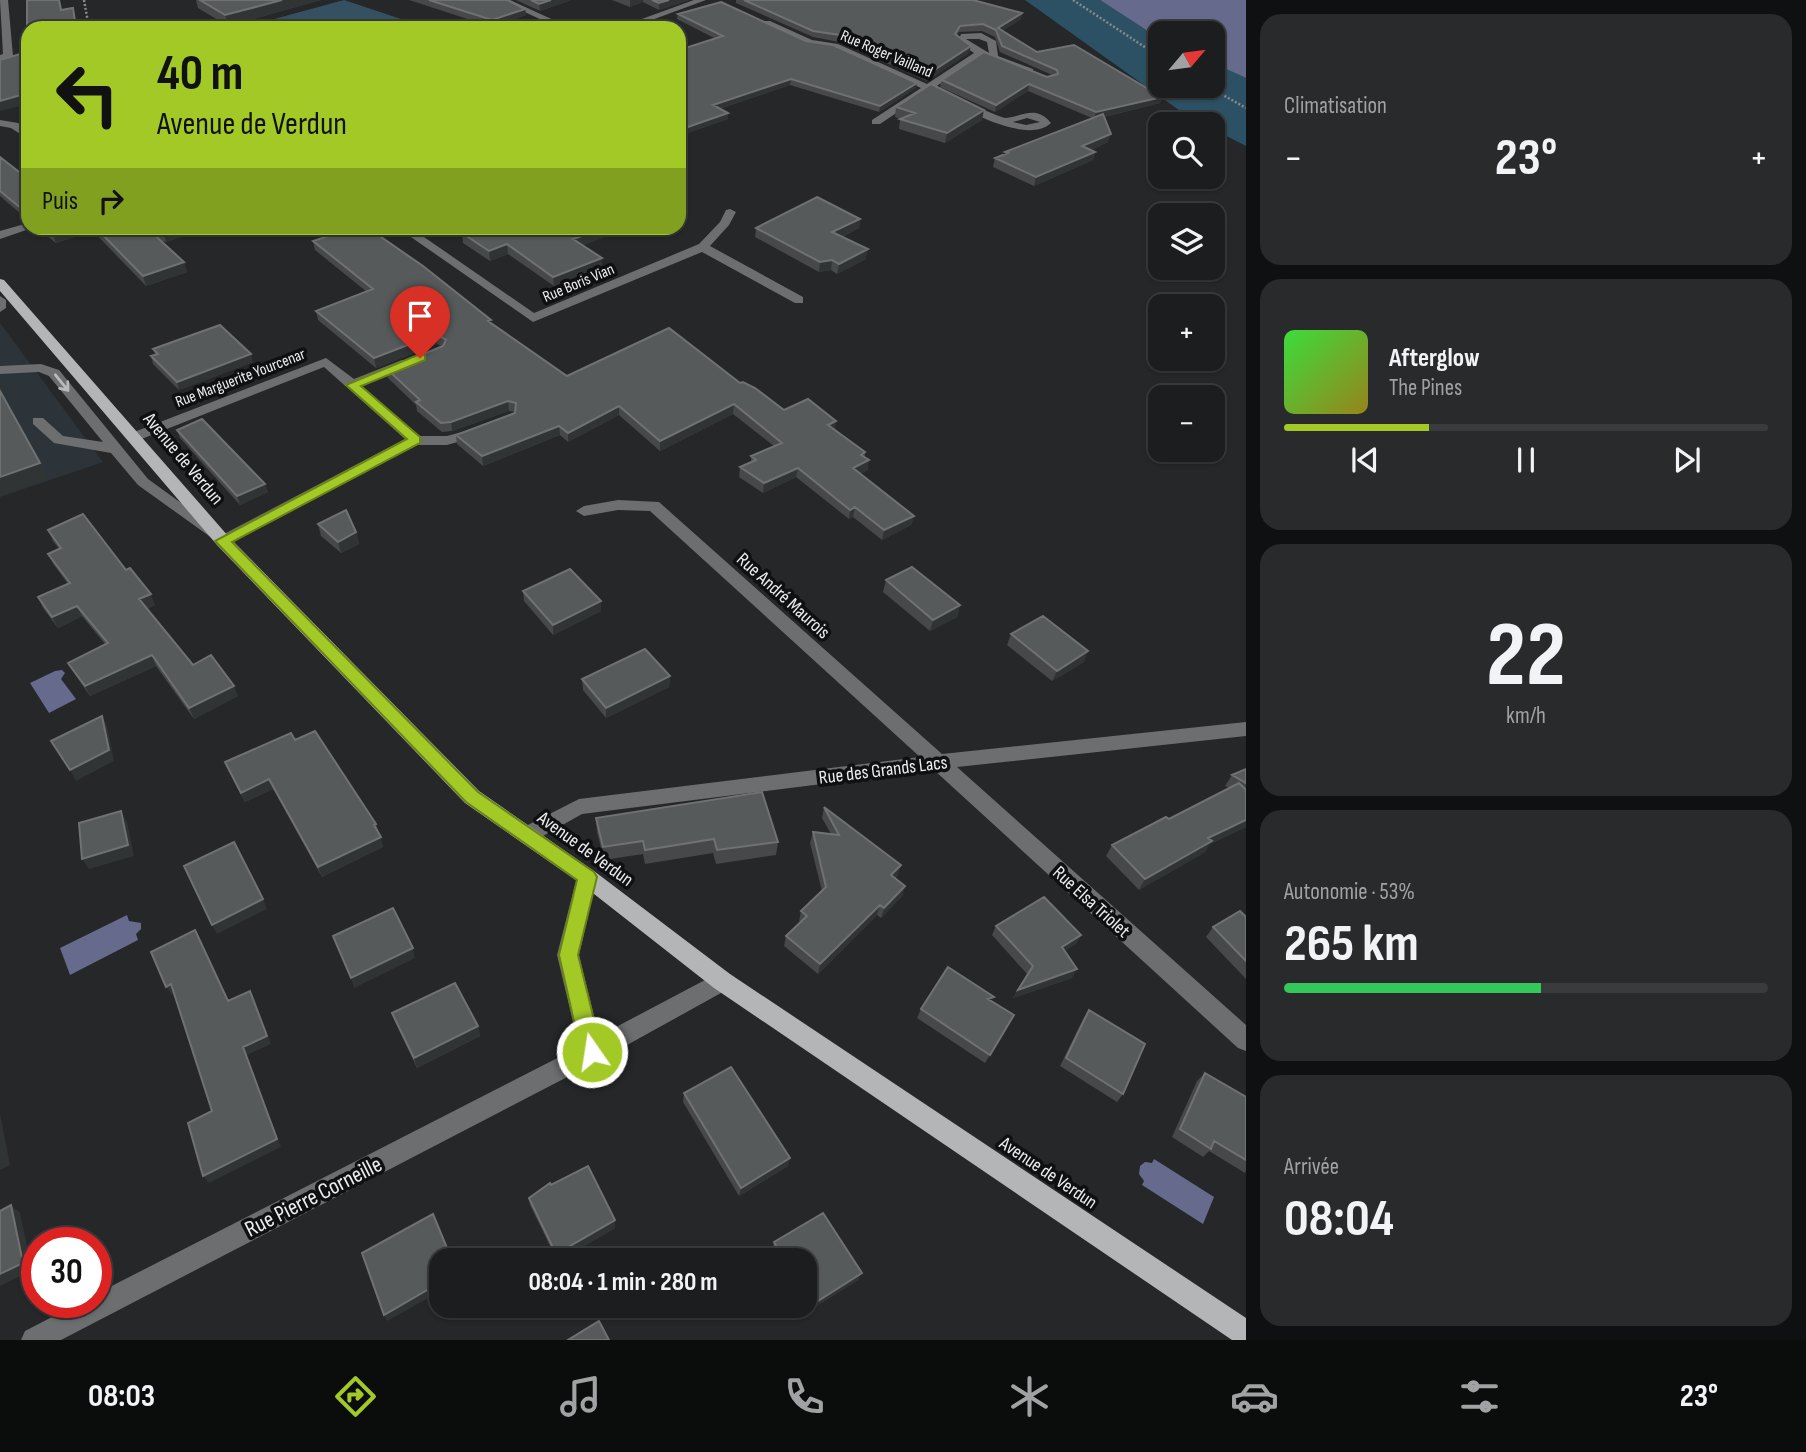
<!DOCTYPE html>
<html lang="fr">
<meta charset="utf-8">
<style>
:root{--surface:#1c1d1f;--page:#292a2c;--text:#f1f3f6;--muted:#a0a2a4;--line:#3a3b3d;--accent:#a3c927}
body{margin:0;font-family:"Sofia Sans Condensed",sans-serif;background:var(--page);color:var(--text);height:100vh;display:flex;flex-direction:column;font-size:26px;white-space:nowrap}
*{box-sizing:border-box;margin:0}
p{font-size:23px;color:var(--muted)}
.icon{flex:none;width:38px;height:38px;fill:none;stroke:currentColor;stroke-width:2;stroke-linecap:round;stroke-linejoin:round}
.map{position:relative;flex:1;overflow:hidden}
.drawer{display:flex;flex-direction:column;gap:14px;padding:14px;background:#0f1011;width:560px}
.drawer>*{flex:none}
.top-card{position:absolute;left:21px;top:21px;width:665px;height:214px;border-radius:21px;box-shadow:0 2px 5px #0004,0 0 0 2px var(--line);background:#a3c927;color:#111;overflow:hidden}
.needle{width:46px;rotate:61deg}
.buttons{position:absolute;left:1148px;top:21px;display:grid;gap:14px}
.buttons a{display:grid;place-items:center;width:77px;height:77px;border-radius:14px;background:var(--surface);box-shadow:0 2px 5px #0004,0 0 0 2px var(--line);font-size:35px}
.speed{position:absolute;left:21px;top:1227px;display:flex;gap:14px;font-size:35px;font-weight:700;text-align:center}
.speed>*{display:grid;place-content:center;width:91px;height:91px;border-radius:50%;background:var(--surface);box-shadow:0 2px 5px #0004,0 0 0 2px var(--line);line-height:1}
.speed .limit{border:10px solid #d22;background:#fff;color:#111}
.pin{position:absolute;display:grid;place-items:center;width:60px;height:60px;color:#fff;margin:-72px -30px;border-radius:50% 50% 50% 0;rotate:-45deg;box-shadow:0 0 7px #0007}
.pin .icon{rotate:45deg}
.me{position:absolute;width:77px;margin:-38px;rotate:347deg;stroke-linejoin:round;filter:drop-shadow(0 0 5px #0008)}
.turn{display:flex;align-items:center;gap:24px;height:147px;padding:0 21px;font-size:32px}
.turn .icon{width:91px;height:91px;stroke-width:2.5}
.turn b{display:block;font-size:49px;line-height:60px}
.then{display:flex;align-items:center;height:66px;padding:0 21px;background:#0003;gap:14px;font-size:26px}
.big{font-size:52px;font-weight:700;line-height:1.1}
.drawer .widget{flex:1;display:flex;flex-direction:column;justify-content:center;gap:10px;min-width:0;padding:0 24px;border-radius:21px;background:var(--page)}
.drawer .dial{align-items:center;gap:0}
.dial b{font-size:91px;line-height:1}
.song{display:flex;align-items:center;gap:21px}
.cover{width:84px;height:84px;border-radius:10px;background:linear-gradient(135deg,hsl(120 70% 55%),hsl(50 70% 35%))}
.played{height:7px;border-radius:4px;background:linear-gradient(90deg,var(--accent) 30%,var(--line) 30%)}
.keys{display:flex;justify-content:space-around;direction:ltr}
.heat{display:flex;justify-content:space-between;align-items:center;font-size:38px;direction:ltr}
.charge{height:10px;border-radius:5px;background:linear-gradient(90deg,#34c759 53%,var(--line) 0)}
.trip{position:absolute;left:429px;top:1248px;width:388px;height:70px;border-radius:21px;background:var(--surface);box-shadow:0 2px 5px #0004,0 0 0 2px var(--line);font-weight:700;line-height:70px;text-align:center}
.menu{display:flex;height:112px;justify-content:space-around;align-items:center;background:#0b0c0c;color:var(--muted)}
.menu .icon{width:49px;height:49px}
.menu .current{color:var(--accent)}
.menu b{font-size:32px;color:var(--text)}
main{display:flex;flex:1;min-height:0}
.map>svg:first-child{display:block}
.built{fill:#2c3439}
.green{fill:#355060}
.forest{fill:#2c5165}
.water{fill:#666a8d}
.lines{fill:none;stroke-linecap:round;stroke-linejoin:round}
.path{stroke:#898a8c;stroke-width:2.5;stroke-dasharray:2 2;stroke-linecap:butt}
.minor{fill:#6d6e6f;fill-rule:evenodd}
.major{fill:#b3b5b7;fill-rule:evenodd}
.wall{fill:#464849}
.shaded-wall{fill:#313435}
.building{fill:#575a5b;stroke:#6f7172;stroke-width:2}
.oneway{stroke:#b9babb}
.route{fill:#a3c927;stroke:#6a8319;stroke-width:2}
.labels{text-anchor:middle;stroke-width:7;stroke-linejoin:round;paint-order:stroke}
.far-street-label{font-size:16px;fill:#ecedee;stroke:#0f1011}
.street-label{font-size:19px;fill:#ecedee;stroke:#0f1011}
.near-street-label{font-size:23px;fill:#ecedee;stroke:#0f1011}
</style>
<main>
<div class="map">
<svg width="1246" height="1340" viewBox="0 0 1246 1340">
<rect width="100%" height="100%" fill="#252729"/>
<path class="built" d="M0,323L103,462L0,497Z"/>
<path class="green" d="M344,0L425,27L241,28Z"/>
<path class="forest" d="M1025,0H1100L1160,39V86H1213V63L1246,78V146L1213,129V124H1205L1183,113Z"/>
<path class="water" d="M1100,0H1246V78L1213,63V33H1160V39Z
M62,670L65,673L61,679L76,699L49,713L30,683L55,671Z
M127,915L129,921L141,923V929L136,934L138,940L70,975L60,948Z
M1154,1159L1214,1197L1203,1224L1142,1185L1144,1181L1139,1174L1140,1166L1145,1162L1152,1163Z"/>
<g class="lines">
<path class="path" d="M84,0L89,28
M1073,0L1160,57
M1207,86L1246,108"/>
<path class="minor" d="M0,0H8L13,56L0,61V55L3,54Z
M499,0H510L571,28H559Z
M694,0H706L630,28H617Z
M764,21H770L812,40L838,44L927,84L974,53L958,42L961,34L981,33L996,41L998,56L1033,69V73L981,57L935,87C947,92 998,118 1006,118C1024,116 1036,105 1051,123C1025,147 956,104 929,91L880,124H872V120L921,88L833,48L807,44L764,25ZM966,39H979L987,42L989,53ZM1027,118L1040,122L1026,125L1013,122Z
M0,120L18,123L28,131V139L11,128L0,126Z
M730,209L736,212L729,225L710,246L803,297V303H795L702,252L533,322L398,228H411L534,313L699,244L720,222L726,210Z
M28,223V228H32L0,239V231Z
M0,296L6,300V308L0,312Z
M326,358L354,379L402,360H412V366L362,386L419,436H447L477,428L484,432L482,435L447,445H417L223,546L138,485L111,453L54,443L33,424V418H43L63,436L103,442L49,376L39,372L0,374V366L41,364L59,370L148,479L224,534L405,439L324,367L139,440L134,441L127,437L129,434Z
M618,500L659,502L942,754L1246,722V736L957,767L1246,1025V1051L1238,1048L934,770L582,814L534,841L527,843L520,841L517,835L520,829L579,799L920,757L650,511L618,510L584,516L576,511L584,506Z
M587,868L594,871L597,877L579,955L599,1036L722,971L730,974L733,981L730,988L600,1060L61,1340H21L25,1331L81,1302H96V1294L579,1047L557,955L577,877L580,871Z"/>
<path class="major" d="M0,279L4,280L229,537L479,791L594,871L730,974L1246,1318V1340H1232L714,988L580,883L465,803L217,545L0,291Z"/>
</g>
<path class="wall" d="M196,0H321L228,26L198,8Z
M409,0H507L525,9L526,15L492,27Z
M516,0H571L540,11Z
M612,0H689L659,10L643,2L630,7Z
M736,0H973L1022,13L1021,19L1002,31L1037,52L1162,97L1160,103L1104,117L1108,142L1091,150L1095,152L1093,160L1034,186L993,167L995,158L1005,154V152L1092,118L1028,91L995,112L940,87L942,80L1047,77L1052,75L1000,52L995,37L982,31L959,32L957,36L969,53L927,81L839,42L813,37L736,3Z
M678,14L806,41L916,88L879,112L790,85L719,109L728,119L679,136L716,39L677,19Z
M896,107L982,120L945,143L899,129L900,119L895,117Z
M0,157L28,179V220L0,196Z
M860,219L859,228L842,237L866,259L837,274L831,270L819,272L755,237L756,228Z
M37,228H88L89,232L56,243Z
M90,228H208L166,242L162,241L184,262L187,272L146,286Z
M461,228H630L582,245L602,268L554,286L508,254L490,261L463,243L462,233L467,232Z
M313,241L491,323L567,376L740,383L784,410L835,430L865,452V457L868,470L860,474L914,516L911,525L882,540L853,517L849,519L796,477L763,493L739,477L740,467L751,463V456L774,446L733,414L660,451L619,415L568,442L560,435L483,466L457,444L456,435L515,413V412L509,411L452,431L442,432L417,411L416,405L388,378L387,369L442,346L437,344L376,368L318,320L316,311L367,292L315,250Z
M153,349L253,362L179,390L153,364L151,356L155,354Z
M177,430L268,492L240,505L180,438Z
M318,524L356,532L359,544L341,553L321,536Z
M48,530L126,570L155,605L147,609L193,665L238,696L194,719L156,666L90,696L74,673L68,663L105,644L82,616L58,628L43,608L38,597L68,584L54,565L48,554L59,549L53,541Z
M886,580L960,605L957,617L930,631L883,592Z
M523,591L601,611L553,635L524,601Z
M1011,634L1084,662L1052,681L1007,645Z
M670,676L669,687L606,718L583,690L582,679Z
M295,740L376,824L383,847L322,877L273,789L245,802L229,772L225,762Z
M1246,769V827L1210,844L1205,852L1139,890L1106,856L1112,845L1169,819L1229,788L1225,786L1232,775Z
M824,807L898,875L895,878L905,886L902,896L881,918L877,915L818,974L784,946L786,936L801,922L799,921L801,911L822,891L810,843L813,832L831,834L822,818Z
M596,818L778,842L776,855L716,864L713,853L645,864L643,854L604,860L597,832Z
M1246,917V979L1206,937L1213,927Z
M996,926L1081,935L1076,944L1064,951L1072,978L1013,998L1027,974L992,935Z
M992,1001L1009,1024L985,1063L917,1018L921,1009Z
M1089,1010L1123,1094L1117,1102L1060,1066L1083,1019Z
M392,1013L478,1026L480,1036L417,1068L395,1022Z
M1205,1073L1246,1097V1171L1245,1173L1209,1151L1203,1157L1172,1137L1197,1081Z
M684,1093L788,1166L739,1196L683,1102Z
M551,1185L615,1220V1228L560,1260H557L530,1205L529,1198Z
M774,1242L858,1280L807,1312L803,1306H805V1260H778L772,1250Z"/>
<path class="shaded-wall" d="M282,0H321L228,26L225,15Z
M551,0H571L540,11L539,4Z
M630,0H643V2L630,7Z
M669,0H689L659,10V3Z
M525,9L526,15L492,27V20Z
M1022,13L1021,19L998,34V28Z
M971,46L969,53L927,81L928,74Z
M791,79L790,85L712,111L713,105Z
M917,83L916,88L879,112L880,106Z
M1029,84L1028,91L995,112L996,105Z
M28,93V104L0,111V101Z
M1162,97L1160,103L1094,119L1096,112Z
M984,110L982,120L945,143L947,133Z
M728,113V119L679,136V130Z
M1111,134L1108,142L1079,155L1082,146Z
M1095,152L1093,160L1034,186L1036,177Z
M860,219L859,228L831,242L832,232Z
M75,228H88L89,232L56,243L53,235Z
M175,228H208L166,242L163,232Z
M605,228H630L573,249V239Z
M507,244L508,254L490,261L489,251Z
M868,249L866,259L837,274L839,264Z
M602,258V268L554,286L553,277Z
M832,260L831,270L819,272L820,262Z
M184,262L187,272L146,286L143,276Z
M436,334L437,344L376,368L374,358Z
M251,354L253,362L179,390L177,382Z
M0,379L5,389L0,390Z
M508,401L509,411L452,431L451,422Z
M734,404L733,414L660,451V441Z
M619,406V415L568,442V433Z
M836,421L835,430L828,425Z
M559,426L560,435L483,466L482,456Z
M869,460L868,470L852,478L853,468Z
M40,463L48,479L0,496V477Z
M798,468L796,477L763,493L764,483Z
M265,484L268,492L240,505L237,496Z
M855,507L853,517L849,519L850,510Z
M914,516L911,525L882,540L884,530Z
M356,532L359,544L341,553L338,542Z
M151,594L155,605L144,610L139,599Z
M601,601V611L553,635V625Z
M960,605L957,617L930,631L933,620Z
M77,606L82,616L58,628L52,617Z
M1088,651L1084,662L1052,681L1057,671Z
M152,655L156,666L90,696L85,686Z
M670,676L669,687L606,718V708Z
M234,686L238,696L194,719L189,708Z
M102,716L107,726L114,761L76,781L70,770Z
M269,779L273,789L245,802L241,793Z
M121,811L127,822L134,856L89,869L82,859Z
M1246,820V827L1210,844L1205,852L1139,890L1145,879L1208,838Z
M381,837L383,847L322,877L318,867Z
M901,865L898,875L888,885L891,875Z
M905,886L902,896L881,918L884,908Z
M263,899L267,909L217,934L212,925Z
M880,905L877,915L818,974L820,964Z
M1081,935L1076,944L1057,956L1062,947Z
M413,948L415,958L354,988L351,978Z
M1077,969L1072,978L1013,998L1018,990Z
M171,984L176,993L172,995L166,987Z
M250,991L271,1044L247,1055L281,1147L209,1183L203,1176L243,1047Z
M478,1026L480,1036L417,1068L414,1058Z
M0,1114L10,1165L0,1170Z
M790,1158L788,1166L739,1196L741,1188Z
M11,1205L20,1213L32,1270L0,1286V1274Z
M615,1220V1228L560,1260H557L556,1254Z
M862,1273L858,1280L807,1312L810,1306Z
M441,1282V1291L387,1321L384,1315Z"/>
<path class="building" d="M27,0H59L61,10L73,8L76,28H28V93L0,101V60L27,52Z
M200,0H282L225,15Z
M429,0H507L525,9L492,20Z
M531,0H551L539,4Z
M652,0H669L659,3Z
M744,0H973L1022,13L998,28L1037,52L1074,45L1162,97L1096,112L1029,84L996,105L942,80L984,52L1047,77L1058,74L1057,70L1002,46L996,30L983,24L960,26L955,34L971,46L928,74L840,35L813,31Z
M721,2L806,41L833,45L917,83L880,106L791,79L713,105L728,113L679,130V50L723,36L678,14Z
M931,84L984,110L947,133L900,119L915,113L896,107Z
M1103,114L1111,134L1082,146L1095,152L1036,177L995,158L1008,153L1005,152Z
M0,157L28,179V214L0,191Z
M817,197L860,219L832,232L868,249L839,264L832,260L820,262L756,228Z
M44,228H75L53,235Z
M96,228H175L163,232L149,230L184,262L143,276Z
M352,228H368L423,266L491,320L488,321L567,376L669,328L740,383L743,382L755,388L784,410L808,399L836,421L828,425L865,452L861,455L869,460L853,468L914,516L884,530L855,507L850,510L798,468L764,483L740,467L756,460L751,456L782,443L734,404L660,441L619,406L568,433L559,426L482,456L456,435L515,413L516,403L508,401L451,422L441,423L416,402L420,400L387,369L443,346L446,340L436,334L374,358L316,311L373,289L313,241Z
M473,228H605L573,239L602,258L553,277L507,244L489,251L462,233L475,228Z
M220,325L251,354L177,382L151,356L158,354L153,349Z
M0,391L40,463L0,477Z
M202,419L265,484L237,496L177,430Z
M346,510L356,532L338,542L318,524Z
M83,514L126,570L130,568L151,594L139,599L193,665L211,655L234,686L189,708L152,655L85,686L68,663L108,643L77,606L52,617L38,597L70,583L48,554L61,548L48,530Z
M912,567L960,605L933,620L886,580Z
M570,569L601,601L553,625L523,591Z
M1043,616L1088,651L1057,671L1011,634Z
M645,649L670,676L606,708L582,679Z
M102,716L109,750L70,770L51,741Z
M315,731L376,824L374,825L381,837L318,867L269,779L241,793L225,762L291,733L295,740Z
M1246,769V783L1232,775Z
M1239,783L1246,790V820L1208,838L1212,841L1145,879L1112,845L1166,817L1169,819Z
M762,792L778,842L717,850L714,839L645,850L643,841L603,847L596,818Z
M824,807L901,865L891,875L905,886L884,908L880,905L820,964L786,936L807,916L801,911L826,887L813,832L839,835Z
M121,811L128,845L82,859L79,823Z
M234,842L263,899L212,925L184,866Z
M1044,897L1081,935L1062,947L1077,969L1018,990L1033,966L996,926Z
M393,908L413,948L351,978L333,936Z
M1240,911L1246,917V961L1213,927Z
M195,930L228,1001L250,991L267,1036L243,1047L277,1139L203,1176L188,1123L212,1111L171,984L166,987L151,952Z
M948,967L994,997L988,999L1014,1015L990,1055L921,1009Z
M455,983L478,1026L414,1058L392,1013Z
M1089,1010L1145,1044L1123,1094L1066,1058Z
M731,1067L790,1158L741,1188L684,1093Z
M1205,1073L1246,1097V1160L1214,1141L1211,1149L1180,1129Z
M588,1166L615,1220L556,1254L529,1198L550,1183L551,1185Z
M11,1205L23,1263L0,1274V1211Z
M823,1213L862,1273L810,1306L805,1297V1260H784L774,1242Z
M433,1214L452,1260H441V1282L384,1315L362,1253Z
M599,1321L609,1340H568Z"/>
<defs><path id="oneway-shaft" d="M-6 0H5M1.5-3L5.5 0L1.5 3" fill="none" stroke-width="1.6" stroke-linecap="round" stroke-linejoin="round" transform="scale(1.75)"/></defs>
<use class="oneway" href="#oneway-shaft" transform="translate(62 383) rotate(51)"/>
<path class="route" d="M420,354L425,355V360L361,386L420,437V443L232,542L478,792L594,872L597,877L578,955L602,1052L599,1059L592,1062L584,1059L581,1052L559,955L577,880L466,802L215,541L407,439L346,385Z"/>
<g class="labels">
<g class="far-street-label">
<text transform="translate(887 53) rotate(23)" y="6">Rue Roger Vailland</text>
<text transform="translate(578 282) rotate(-23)" y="6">Rue Boris Vian</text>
<text transform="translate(240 377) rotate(-21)" y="6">Rue Marguerite Yourcenar</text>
</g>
<g class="street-label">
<text transform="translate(184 458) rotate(50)" y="7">Avenue de Verdun</text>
<text transform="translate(784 595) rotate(42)" y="7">Rue André Maurois</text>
<text transform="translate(883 769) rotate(-7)" y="7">Rue des Grands Lacs</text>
<text transform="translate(586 848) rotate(36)" y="7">Avenue de Verdun</text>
<text transform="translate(1092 901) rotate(42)" y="7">Rue Elsa Triolet</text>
<text transform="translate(1049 1172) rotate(34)" y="7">Avenue de Verdun</text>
</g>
<g class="near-street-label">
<text transform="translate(313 1196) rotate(-27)" y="8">Rue Pierre Corneille</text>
</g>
</g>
</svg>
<div class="buttons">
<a><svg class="needle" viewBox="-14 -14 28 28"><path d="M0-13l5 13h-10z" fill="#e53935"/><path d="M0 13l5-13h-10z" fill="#a0a2a4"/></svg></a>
<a><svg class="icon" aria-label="search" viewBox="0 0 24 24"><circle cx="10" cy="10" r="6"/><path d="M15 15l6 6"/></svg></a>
<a><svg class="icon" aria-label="layers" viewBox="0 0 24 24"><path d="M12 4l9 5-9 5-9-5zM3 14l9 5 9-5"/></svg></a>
<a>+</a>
<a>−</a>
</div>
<div class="speed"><div class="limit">30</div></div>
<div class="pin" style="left:420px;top:358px;background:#d93025"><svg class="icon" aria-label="arrive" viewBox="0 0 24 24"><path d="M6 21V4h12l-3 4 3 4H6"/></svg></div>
<svg class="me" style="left:592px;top:1052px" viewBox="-20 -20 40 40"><circle r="17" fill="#a3c927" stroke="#fff" stroke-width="3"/><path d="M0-11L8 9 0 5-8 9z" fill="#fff"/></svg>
<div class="trip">08:04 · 1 min · 280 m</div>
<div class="top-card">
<div class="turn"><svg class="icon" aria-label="left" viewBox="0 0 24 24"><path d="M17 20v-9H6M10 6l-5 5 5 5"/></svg><div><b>40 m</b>Avenue de Verdun</div></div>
<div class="then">Puis<svg class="icon" aria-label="right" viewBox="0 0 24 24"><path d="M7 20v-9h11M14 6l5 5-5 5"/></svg></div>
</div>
</div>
<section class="drawer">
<div class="widget"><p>Climatisation</p>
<div class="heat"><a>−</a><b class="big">23°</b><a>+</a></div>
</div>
<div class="widget">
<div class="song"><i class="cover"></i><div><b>Afterglow</b><p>The Pines</p></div></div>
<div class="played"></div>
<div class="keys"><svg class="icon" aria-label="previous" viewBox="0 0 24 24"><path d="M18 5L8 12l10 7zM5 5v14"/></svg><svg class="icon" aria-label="pause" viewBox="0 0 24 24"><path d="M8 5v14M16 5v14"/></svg><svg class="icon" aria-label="next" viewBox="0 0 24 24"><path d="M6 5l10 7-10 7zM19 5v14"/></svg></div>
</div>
<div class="widget dial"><b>22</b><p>km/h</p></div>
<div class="widget"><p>Autonomie · 53%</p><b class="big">265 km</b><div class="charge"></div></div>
<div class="widget"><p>Arrivée</p><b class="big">08:04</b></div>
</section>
</main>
<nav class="menu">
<b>08:03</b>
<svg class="icon current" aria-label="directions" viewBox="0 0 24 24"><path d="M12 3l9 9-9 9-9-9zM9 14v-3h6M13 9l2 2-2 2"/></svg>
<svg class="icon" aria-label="music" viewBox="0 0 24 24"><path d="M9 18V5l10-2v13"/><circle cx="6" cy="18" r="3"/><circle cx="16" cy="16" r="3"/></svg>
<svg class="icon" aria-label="phone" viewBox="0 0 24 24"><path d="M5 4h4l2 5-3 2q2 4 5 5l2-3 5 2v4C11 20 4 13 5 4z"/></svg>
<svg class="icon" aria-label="climate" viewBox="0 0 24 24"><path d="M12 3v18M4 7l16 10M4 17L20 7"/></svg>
<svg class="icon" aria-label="car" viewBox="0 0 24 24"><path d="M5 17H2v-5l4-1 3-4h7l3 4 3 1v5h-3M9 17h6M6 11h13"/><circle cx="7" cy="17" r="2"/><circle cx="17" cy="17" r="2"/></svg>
<svg class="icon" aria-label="filters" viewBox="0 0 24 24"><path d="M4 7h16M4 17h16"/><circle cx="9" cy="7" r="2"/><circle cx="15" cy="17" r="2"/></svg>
<b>23°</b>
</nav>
